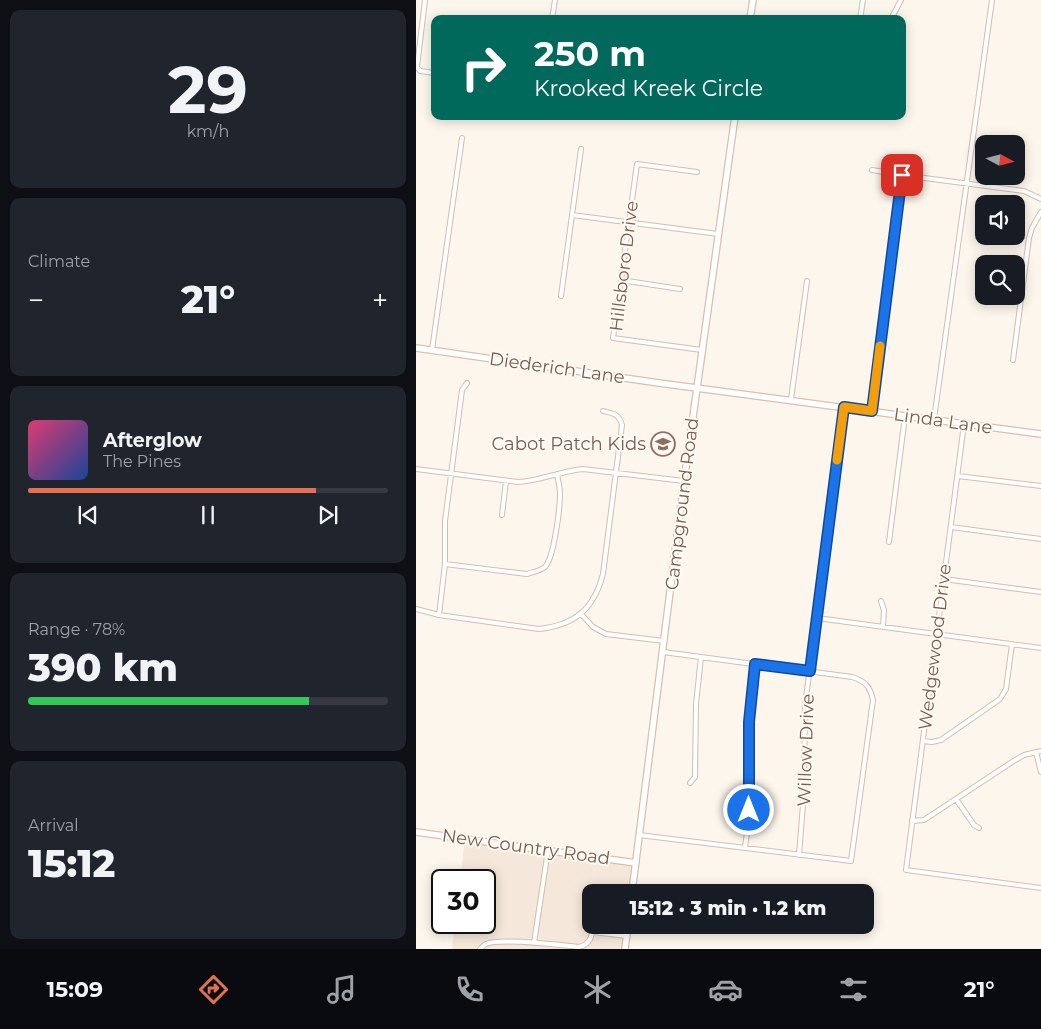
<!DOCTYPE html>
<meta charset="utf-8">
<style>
:root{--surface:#171b24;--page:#20242c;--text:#f1f3f6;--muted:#9ea1a6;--line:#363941;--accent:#e76f51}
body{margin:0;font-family:Montserrat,sans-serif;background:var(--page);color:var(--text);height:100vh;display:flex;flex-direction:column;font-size:19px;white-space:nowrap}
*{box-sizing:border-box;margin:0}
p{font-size:16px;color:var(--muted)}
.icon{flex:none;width:28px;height:28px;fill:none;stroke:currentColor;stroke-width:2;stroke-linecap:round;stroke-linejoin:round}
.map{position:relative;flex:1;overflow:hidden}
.panel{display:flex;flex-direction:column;gap:10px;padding:10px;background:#0d0f14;width:416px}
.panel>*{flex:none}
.hud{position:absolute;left:15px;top:15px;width:475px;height:105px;border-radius:10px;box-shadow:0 2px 12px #0003;background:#00695c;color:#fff;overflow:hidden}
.needle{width:32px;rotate:97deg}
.controls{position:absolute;left:559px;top:135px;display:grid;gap:10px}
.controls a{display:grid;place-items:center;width:50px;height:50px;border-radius:10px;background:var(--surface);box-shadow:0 2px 12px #0003;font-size:25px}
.speed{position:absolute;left:15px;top:869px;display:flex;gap:10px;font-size:25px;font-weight:700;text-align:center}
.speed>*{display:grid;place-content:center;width:65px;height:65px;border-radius:50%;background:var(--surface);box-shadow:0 2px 12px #0003;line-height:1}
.speed .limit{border:2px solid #111;border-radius:8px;background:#fff;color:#111}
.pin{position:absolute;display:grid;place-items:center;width:42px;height:42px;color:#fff;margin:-21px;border-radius:10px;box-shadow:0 2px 8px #0006}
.me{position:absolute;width:55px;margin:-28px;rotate:0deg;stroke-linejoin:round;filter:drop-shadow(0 0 4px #0008)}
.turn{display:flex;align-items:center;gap:18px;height:105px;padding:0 20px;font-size:22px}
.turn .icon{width:65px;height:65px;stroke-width:2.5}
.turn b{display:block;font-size:35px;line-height:42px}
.big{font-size:38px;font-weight:800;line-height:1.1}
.panel .card{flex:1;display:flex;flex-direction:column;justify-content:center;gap:8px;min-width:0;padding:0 18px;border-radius:10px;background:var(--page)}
.panel .dial{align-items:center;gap:0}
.dial b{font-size:65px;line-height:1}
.song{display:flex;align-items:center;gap:15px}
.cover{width:60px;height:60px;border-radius:8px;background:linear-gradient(135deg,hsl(340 70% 55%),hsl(220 70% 35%))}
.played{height:5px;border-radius:2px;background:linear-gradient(90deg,var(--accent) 80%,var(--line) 80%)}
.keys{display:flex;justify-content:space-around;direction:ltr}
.heat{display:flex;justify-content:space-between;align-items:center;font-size:28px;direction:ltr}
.charge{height:8px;border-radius:4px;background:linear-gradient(90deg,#34c759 78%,var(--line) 0)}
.trip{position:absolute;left:166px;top:884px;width:292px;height:50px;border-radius:10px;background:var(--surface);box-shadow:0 2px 12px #0003;font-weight:800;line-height:50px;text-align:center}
.tab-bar{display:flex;height:80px;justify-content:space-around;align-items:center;background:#090b0e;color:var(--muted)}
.tab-bar .icon{width:35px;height:35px}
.tab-bar .active{color:var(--accent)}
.tab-bar b{font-size:22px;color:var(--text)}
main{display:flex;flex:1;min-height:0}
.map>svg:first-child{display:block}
.residential{fill:#f5e8da}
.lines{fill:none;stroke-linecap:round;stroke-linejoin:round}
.street-casing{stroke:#d1beb0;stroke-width:6}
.secondary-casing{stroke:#d6c0b0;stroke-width:8}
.street{stroke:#fff;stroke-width:4}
.secondary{stroke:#fff;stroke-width:5.5}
.route-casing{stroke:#114b97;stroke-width:12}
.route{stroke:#1a73e8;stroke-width:9}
.slow{stroke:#f59e0b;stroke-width:9}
.labels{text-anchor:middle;stroke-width:4;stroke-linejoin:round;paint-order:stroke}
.street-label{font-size:18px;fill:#7a5c4d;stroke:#fffaf3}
.education-label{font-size:18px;fill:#785e54;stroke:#fffaf3;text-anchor:end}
</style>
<main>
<section class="panel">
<div class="card dial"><b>29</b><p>km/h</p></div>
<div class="card"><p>Climate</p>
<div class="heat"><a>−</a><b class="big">21°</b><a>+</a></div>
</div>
<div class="card">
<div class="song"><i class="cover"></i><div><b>Afterglow</b><p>The Pines</p></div></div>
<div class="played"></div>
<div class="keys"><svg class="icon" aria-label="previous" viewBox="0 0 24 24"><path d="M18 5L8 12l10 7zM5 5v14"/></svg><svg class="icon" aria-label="pause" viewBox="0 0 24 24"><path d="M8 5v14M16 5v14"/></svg><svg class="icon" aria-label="next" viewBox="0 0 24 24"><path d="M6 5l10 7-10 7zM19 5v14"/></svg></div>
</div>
<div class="card"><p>Range · 78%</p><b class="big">390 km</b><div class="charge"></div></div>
<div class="card"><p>Arrival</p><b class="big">15:12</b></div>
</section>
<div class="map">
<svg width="625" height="949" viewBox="0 0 625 949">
<rect width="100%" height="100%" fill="#fdf6ec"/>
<path class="residential" d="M49,839L220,863L216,892H175V925H212L209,949H36L39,923L69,922V880H44Z"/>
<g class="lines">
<g class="street-casing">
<path id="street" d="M9,0L1,67L4,71L19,73
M136,19L139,0
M444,19L447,0
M475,19L485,0
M456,170L486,175L608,191L625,199
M281,172L221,164L197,338L286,350
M156,215L302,234
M205,280L264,289
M145,296L165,149
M16,350L46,138
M597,360L613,238L616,228L625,212
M375,399L391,281
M455,411L486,175
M518,419L576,0
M548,424L490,870L625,888
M0,469L102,482C124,481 145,471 167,469L268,481
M542,476L625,486
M86,515L90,481
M535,527L625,539
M473,542L489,416
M29,564L111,574C117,572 124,571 129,567C138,558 144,508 144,494C144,487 142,480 141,474
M528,579L625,592
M465,601L468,610L467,627
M0,609L23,615L123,629C159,625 178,609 187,574L206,425C203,414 197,413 187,411
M165,614L177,627L190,634L248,641
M23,615L29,564V521L46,390L51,383
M401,618L625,648
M507,741L516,742L525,740L584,699L590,689L596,644
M620,752L625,772
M274,783L279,777L280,704L285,657
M540,799L558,825L563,828
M496,821L508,820L596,762L608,755L625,751
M223,835L435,861L457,700C454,686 449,681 436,677L247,652
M329,848L333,816V722L339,664
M383,855L388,792L389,705L428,407
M177,932L211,936
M118,943L132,850
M64,949C66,947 68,945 70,944C83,938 146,945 163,947C175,944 176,936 177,925"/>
</g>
<g class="secondary-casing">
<path id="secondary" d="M334,19L337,0
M0,348L243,383L625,434
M0,832L220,863
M216,892L268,481L319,116
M209,949L212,925"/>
</g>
<use href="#street" class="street"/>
<use href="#secondary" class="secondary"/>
</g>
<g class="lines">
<g class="route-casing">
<path id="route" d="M333,810V722L339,664L394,671L428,407L456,411L486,175"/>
</g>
<use href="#route" class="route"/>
<path class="slow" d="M421,460L428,407L456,411L464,346"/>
</g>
<defs>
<g id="school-ring" transform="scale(1.25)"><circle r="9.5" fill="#fffaf3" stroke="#8d6e63" stroke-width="1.5"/><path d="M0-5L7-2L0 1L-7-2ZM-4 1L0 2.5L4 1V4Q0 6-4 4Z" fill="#8d6e63"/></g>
</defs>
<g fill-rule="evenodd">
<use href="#school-ring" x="247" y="444"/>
</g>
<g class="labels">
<g class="street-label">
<text transform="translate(208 266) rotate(-83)" y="6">Hillsboro Drive</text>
<text transform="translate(141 368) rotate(8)" y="6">Diederich Lane</text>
<text transform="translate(527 421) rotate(8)" y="6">Linda Lane</text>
<text transform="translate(266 504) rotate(-83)" y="6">Campground Road</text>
<text transform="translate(519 647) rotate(-83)" y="6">Wedgewood Drive</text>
<text transform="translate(390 750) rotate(-88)" y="6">Willow Drive</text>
<text transform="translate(110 847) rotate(8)" y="6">New Country Road</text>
</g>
<g class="education-label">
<text x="230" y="450">Cabot Patch Kids</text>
</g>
</g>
</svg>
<div class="controls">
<a><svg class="needle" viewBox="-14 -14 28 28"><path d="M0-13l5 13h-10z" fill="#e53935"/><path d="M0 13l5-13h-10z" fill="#9ea1a6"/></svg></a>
<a><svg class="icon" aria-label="sound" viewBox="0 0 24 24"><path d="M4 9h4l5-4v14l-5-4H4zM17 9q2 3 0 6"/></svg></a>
<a><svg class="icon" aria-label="search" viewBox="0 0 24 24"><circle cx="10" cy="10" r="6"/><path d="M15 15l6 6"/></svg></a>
</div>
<div class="speed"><div class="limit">30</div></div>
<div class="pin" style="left:486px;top:175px;background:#d93025"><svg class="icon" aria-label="arrive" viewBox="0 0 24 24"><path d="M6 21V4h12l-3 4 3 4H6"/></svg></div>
<svg class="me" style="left:333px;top:810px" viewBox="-20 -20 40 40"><circle r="17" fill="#1a73e8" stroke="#fff" stroke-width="3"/><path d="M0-11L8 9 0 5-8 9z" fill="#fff"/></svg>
<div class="trip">15:12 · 3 min · 1.2 km</div>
<div class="hud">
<div class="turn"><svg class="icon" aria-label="right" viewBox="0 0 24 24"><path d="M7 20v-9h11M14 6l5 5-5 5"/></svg><div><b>250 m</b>Krooked Kreek Circle</div></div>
</div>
</div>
</main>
<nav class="tab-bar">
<b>15:09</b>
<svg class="icon active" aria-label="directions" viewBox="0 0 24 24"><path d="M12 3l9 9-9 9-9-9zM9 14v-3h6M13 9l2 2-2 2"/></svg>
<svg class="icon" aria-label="music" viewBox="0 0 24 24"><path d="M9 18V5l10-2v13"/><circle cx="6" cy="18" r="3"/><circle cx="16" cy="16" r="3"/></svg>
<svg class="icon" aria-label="phone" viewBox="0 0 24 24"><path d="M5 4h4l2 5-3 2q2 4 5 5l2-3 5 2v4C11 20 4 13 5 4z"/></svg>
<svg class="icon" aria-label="climate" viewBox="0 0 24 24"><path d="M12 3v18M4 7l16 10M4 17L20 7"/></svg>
<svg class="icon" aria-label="car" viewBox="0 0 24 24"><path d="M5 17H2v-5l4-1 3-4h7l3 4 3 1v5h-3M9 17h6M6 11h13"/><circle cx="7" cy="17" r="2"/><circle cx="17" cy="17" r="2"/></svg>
<svg class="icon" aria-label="filters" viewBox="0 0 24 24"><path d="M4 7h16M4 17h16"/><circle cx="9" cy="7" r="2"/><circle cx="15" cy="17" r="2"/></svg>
<b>21°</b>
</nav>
